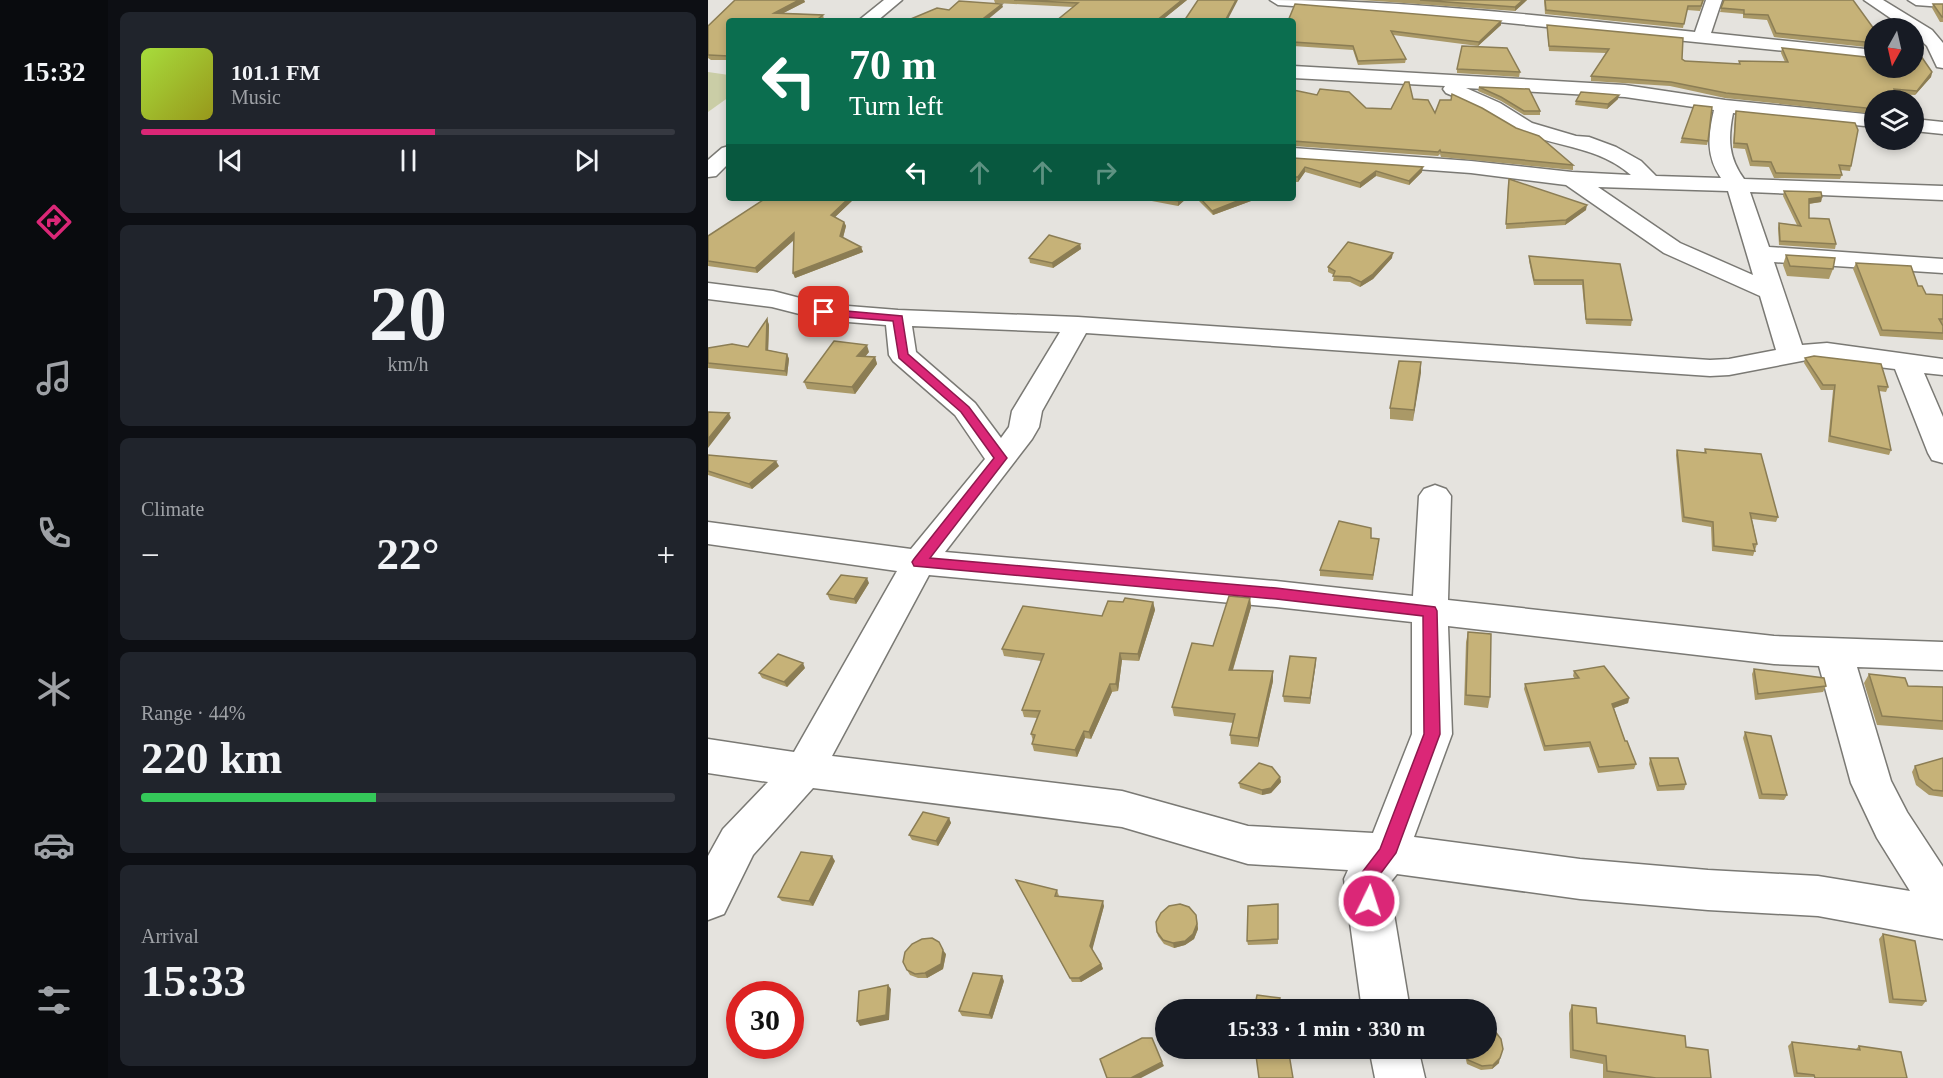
<!DOCTYPE html>
<meta charset="utf-8">
<style>
:root{--surface:#171b24;--page:#20242c;--text:#f1f3f6;--muted:#9ea1a6;--line:#363941;--accent:#db2777}
body{margin:0;font-family:"Times New Roman",serif;background:var(--page);color:var(--text);height:100vh;display:flex;flex-direction:column;font-size:22px;white-space:nowrap}
*{box-sizing:border-box;margin:0}
p{font-size:20px;color:var(--muted)}
.icon{flex:none;width:33px;height:33px;fill:none;stroke:currentColor;stroke-width:2;stroke-linecap:round;stroke-linejoin:round}
.map{position:relative;flex:1;overflow:hidden}
.sheet{display:flex;flex-direction:column;gap:12px;padding:12px;background:#0d0f14;width:600px}
.sheet>*{flex:none}
.top-card{position:absolute;left:18px;top:18px;width:570px;height:183px;border-radius:6px;box-shadow:0 3px 9px #0003;background:#0b6e4f;color:#fff;overflow:hidden}
.needle{width:39px;rotate:188deg}
.controls{position:absolute;left:1156px;top:18px;display:grid;gap:12px}
.controls a{display:grid;place-items:center;width:60px;height:60px;border-radius:50%;background:var(--surface);box-shadow:0 3px 9px #0003;font-size:30px}
.speed{position:absolute;left:18px;top:981px;display:flex;gap:12px;font-size:30px;font-weight:700;text-align:center}
.speed>*{display:grid;place-content:center;width:78px;height:78px;border-radius:50%;background:var(--surface);box-shadow:0 3px 9px #0003;line-height:1}
.speed .limit{border:9px solid #d22;background:#fff;color:#111}
.pin{position:absolute;display:grid;place-items:center;width:51px;height:51px;color:#fff;margin:-26px;border-radius:12px;box-shadow:0 3px 9px #0006}
.me{position:absolute;width:66px;margin:-33px;rotate:4deg;stroke-linejoin:round;filter:drop-shadow(0 0 4px #0008)}
.turn{display:flex;align-items:center;gap:21px;height:126px;padding:0 24px;font-size:27px}
.turn .icon{width:78px;height:78px;stroke-width:2.5}
.turn b{display:block;font-size:42px;line-height:51px}
.lanes{display:flex;align-items:center;height:57px;padding:0 24px;background:#0003;justify-content:center;gap:30px;direction:ltr}
.lanes .off{opacity:.35}
.big{font-size:45px;font-weight:700;line-height:1.1}
.sheet .widget{flex:1;display:flex;flex-direction:column;justify-content:center;gap:9px;min-width:0;padding:0 21px;border-radius:9px;background:var(--page)}
.sheet .dial{align-items:center;gap:0}
.dial b{font-size:78px;line-height:1}
.song{display:flex;align-items:center;gap:18px}
.cover{width:72px;height:72px;border-radius:9px;background:linear-gradient(135deg,hsl(80 70% 55%),hsl(60 70% 35%))}
.played{height:6px;border-radius:3px;background:linear-gradient(90deg,var(--accent) 55%,var(--line) 55%)}
.keys{display:flex;justify-content:space-around;direction:ltr}
.heat{display:flex;justify-content:space-between;align-items:center;font-size:33px;direction:ltr}
.charge{height:9px;border-radius:4px;background:linear-gradient(90deg,#34c759 44%,var(--line) 0)}
.trip{position:absolute;left:447px;top:999px;width:342px;height:60px;border-radius:30px;background:var(--surface);box-shadow:0 3px 9px #0003;font-weight:700;line-height:60px;text-align:center}
main{display:flex;flex:1;min-height:0}
.dock{display:flex;flex-direction:column;width:108px;justify-content:space-around;align-items:center;background:#090b0e;color:var(--muted)}
.dock .icon{width:42px;height:42px}
.dock .current{color:var(--accent)}
.dock b{font-size:27px;color:var(--text)}
.map>svg:first-child{display:block}
.green{fill:#cacda6}
.lines{fill:none;stroke-linecap:round;stroke-linejoin:round}
.minor-casing{stroke:#7a7974;stroke-width:3}
.minor{fill:#fff;fill-rule:evenodd}
.wall{fill:#aa9967}
.shaded-wall{fill:#8b7d54}
.building{fill:#c6b278;stroke:#8b7d54;stroke-width:1.5}
.route{fill:#db2777;stroke:#8e194d;stroke-width:1.5}
</style>
<main>
<nav class="dock">
<b>15:32</b>
<svg class="icon current" aria-label="directions" viewBox="0 0 24 24"><path d="M12 3l9 9-9 9-9-9zM9 14v-3h6M13 9l2 2-2 2"/></svg>
<svg class="icon" aria-label="music" viewBox="0 0 24 24"><path d="M9 18V5l10-2v13"/><circle cx="6" cy="18" r="3"/><circle cx="16" cy="16" r="3"/></svg>
<svg class="icon" aria-label="phone" viewBox="0 0 24 24"><path d="M5 4h4l2 5-3 2q2 4 5 5l2-3 5 2v4C11 20 4 13 5 4z"/></svg>
<svg class="icon" aria-label="climate" viewBox="0 0 24 24"><path d="M12 3v18M4 7l16 10M4 17L20 7"/></svg>
<svg class="icon" aria-label="car" viewBox="0 0 24 24"><path d="M5 17H2v-5l4-1 3-4h7l3 4 3 1v5h-3M9 17h6M6 11h13"/><circle cx="7" cy="17" r="2"/><circle cx="17" cy="17" r="2"/></svg>
<svg class="icon" aria-label="filters" viewBox="0 0 24 24"><path d="M4 7h16M4 17h16"/><circle cx="9" cy="7" r="2"/><circle cx="15" cy="17" r="2"/></svg>
</nav>
<section class="sheet">
<div class="widget">
<div class="song"><i class="cover"></i><div><b>101.1 FM</b><p>Music</p></div></div>
<div class="played"></div>
<div class="keys"><svg class="icon" aria-label="previous" viewBox="0 0 24 24"><path d="M18 5L8 12l10 7zM5 5v14"/></svg><svg class="icon" aria-label="pause" viewBox="0 0 24 24"><path d="M8 5v14M16 5v14"/></svg><svg class="icon" aria-label="next" viewBox="0 0 24 24"><path d="M6 5l10 7-10 7zM19 5v14"/></svg></div>
</div>
<div class="widget dial"><b>20</b><p>km/h</p></div>
<div class="widget"><p>Climate</p>
<div class="heat"><a>−</a><b class="big">22°</b><a>+</a></div>
</div>
<div class="widget"><p>Range · 44%</p><b class="big">220 km</b><div class="charge"></div></div>
<div class="widget"><p>Arrival</p><b class="big">15:33</b></div>
</section>
<div class="map">
<svg width="1235" height="1078" viewBox="0 0 1235 1078">
<rect width="100%" height="100%" fill="#e5e3de"/>
<path class="green" d="M0,72L21,75V97L0,112Z"/>
<g class="lines">
<g class="minor-casing">
<path id="minor" d="M176,0H194L169,21H150Z
M562,0C704,0 845,17 987,32L998,0H1014L1003,33L1167,50V60L720,15L570,5Z
M1156,0H1175L1224,30L1235,43V68L1229,67L1219,46L1206,34V28H1197Z
M1200,0H1235V7L1208,5Z
M585,66L917,85L1017,100L1167,115V127L1025,113C1020,138 1020,157 1036,179L1235,186V200L1042,192L1061,247L1235,259V273L1066,262L1094,345L1119,343L1235,359V375L1216,373L1235,417V463L1224,460L1220,453L1187,369L1104,359L1021,375L1002,376L378,333L334,411L331,427L324,439L237,552L568,581L705,596L711,496L716,489L727,485L738,489L743,496L740,600L1066,636L1235,642V670L1149,667L1183,781L1199,812L1235,867V939L1110,916L1000,910L872,899L689,874L681,884L702,1010H654L636,879L640,870L540,864L414,827L105,788L45,855L16,914L0,920V856L15,829L60,782L0,773V739L86,752L189,571L0,544V522L203,549L277,459L247,415L185,361L181,355L178,325L115,320L64,307L0,299V283L65,291L115,304L190,310L370,317L1002,360L1021,359L1068,350L1052,296L956,253L858,185L763,173L585,160V148L763,161L864,172L923,175C891,147 850,147 812,132C801,128 791,119 780,113C767,105 752,99 738,93L735,89L737,86L585,78ZM758,88L917,97L1006,110C1000,136 998,156 1013,178L948,176L933,161L908,147L881,137L868,136L824,123L792,103ZM890,187L1020,191L1045,275L972,243ZM204,326L352,332L304,411L301,427L293,438L267,403L208,352ZM221,575L568,607L704,622V734L665,833L540,826L414,791L124,756ZM740,626L1066,664L1111,666L1143,783L1169,838L1202,891L1110,876L1000,870L872,859L706,837L744,734Z
M1206,119L1235,122V134L1206,131Z
M21,146V163L8,176L0,177V160L14,148Z
M661,1048H710L717,1078H667Z"/>
</g>
<use href="#minor" class="minor"/>
</g>
<path class="wall" d="M27,0H96L97,2L75,13L115,15L116,19L21,21V60H3L0,58V26Z
M286,0H479L453,21H348L365,7L287,3Z
M648,0H819L807,11L668,1Z
M836,0H996L992,11L979,10L975,28L837,14Z
M1016,0L1167,29V48L1066,37L1059,20L1035,18V14L1012,12Z
M1225,4H1235V22H1232L1224,8Z
M585,21H793V25L770,46L685,35L698,59L697,63L650,65L645,50L585,46Z
M839,25L974,59L977,61L1031,64V61L1077,62L1073,53L1074,48L1224,72L1223,77L1207,95L1188,94L1167,100V114L1017,98L962,86L883,81V76L898,53L841,51L839,29Z
M749,69L812,72L811,77L749,73Z
M771,87L832,111V115H816L793,101L770,91Z
M585,90L658,108L683,109L705,99L727,113L865,165V170L733,157L732,154L730,156L585,146Z
M910,99L899,109L867,105L868,101Z
M1028,111L1143,166L1142,171L1132,170L1134,175L1132,179L1066,178L1061,167L1042,166L1037,149L1025,148L1027,115Z
M974,138L1000,141L999,145L972,143Z
M585,158L714,172L701,185L668,176L652,188L597,172L590,182H585Z
M800,184L878,210L857,225L798,229Z
M1076,191L1114,197L1113,202L1101,204V218L1128,244L1127,249L1071,245L1070,228L1071,223L1089,225L1075,196Z
M58,198H147L127,217L136,222L138,226L135,238L153,247L155,252L87,278L85,273L86,240L49,273L0,266V236Z
M341,198H374L368,201Z
M428,198H479L470,206Z
M488,198H543V201L505,215Z
M372,244L373,249L345,268L322,263L321,258Z
M1078,255L1125,269L1121,279L1079,276L1075,265Z
M821,256L912,264L924,320L923,326L878,324L874,285H826L821,261Z
M684,258L665,279L652,287L642,282L625,281L626,275L620,272V267Z
M1148,263L1210,286L1218,294L1235,295V340L1172,336L1145,269Z
M59,319L61,325L60,350L79,354L81,359L79,376L0,368V348L40,347Z
M161,352L157,356L167,357L169,364L147,394L99,389L96,382Z
M1097,358L1180,387L1178,392L1171,391L1183,450L1181,455L1120,442L1125,390H1113L1096,363Z
M713,362L705,421L682,419V408Z
M997,449L1070,517L1068,522L1044,519L1049,544L1045,556L1004,551L1003,527L974,522L968,455L969,450L996,453Z
M0,455L71,466L44,489L0,475Z
M663,538L671,539L665,580L612,576V570Z
M161,583L148,604L122,600L119,594Z
M542,598L543,607L525,670L565,671V681L550,747L523,744L522,735L525,723L466,716L464,707L505,646Z
M415,602H445L447,610L431,661L414,660L410,691L404,692L383,739L377,738L369,757L326,751L324,744L325,741L323,734L329,718L316,717L314,710L333,661L296,656L294,649L394,616Z
M760,632L782,697L780,708L756,705L758,642Z
M608,658L602,704L576,702L575,696Z
M97,668L79,687L54,678L51,673Z
M1046,669L1118,686L1115,692L1047,700L1044,674Z
M866,671L921,698L920,703L906,708L917,741L928,764L926,769L890,773L881,747L836,751L816,689L817,684L867,679L865,676Z
M1161,674L1200,686L1235,687V730L1169,725L1156,683Z
M1037,732L1079,795L1076,800L1051,799L1035,738Z
M942,758L978,784L976,790L949,791L941,764Z
M1235,758V797L1221,795L1208,785L1204,772L1207,766Z
M572,777L573,782L563,793L554,795L532,788L531,783Z
M241,818L243,823L230,846L204,840L201,835Z
M127,861L105,906L74,901L70,897Z
M308,880L349,890L351,896L396,906L384,949L393,964L395,969L373,982H364Z
M570,904V944L540,945L539,941Z
M489,919L490,929L486,939L477,945L466,948L456,944L450,936L449,932Z
M1175,934L1218,1001L1214,1006L1181,1003L1171,939Z
M238,954L235,969L219,978H210L202,975L199,970Z
M296,981L284,1019L254,1016L251,1011Z
M864,1005L889,1023L978,1047L1003,1078H895V1064L862,1058L861,1013Z
M1084,1042L1148,1049L1151,1046L1199,1078L1086,1077L1080,1046Z
M755,1048H778L791,1063L784,1069L773,1070L759,1064Z"/>
<path class="shaded-wall" d="M91,0H96L97,2L68,17L66,13Z
M474,0H479L453,21H448Z
M528,0H530L519,21H517Z
M815,0H819L807,11V7Z
M294,4L295,7L278,21H272Z
M793,21V25L770,46L771,42Z
M1224,72L1223,77L1207,95L1209,91Z
M911,95L910,99L899,109L900,104Z
M597,167V172L590,182V177Z
M715,167L714,172L701,185V181Z
M668,171V176L652,188V183Z
M1114,197L1113,202L1099,204L1101,199Z
M141,198H147L124,220L123,215Z
M473,198H479L470,206V201Z
M537,198H543V201L505,215L504,211Z
M879,205L878,210L857,225L858,220Z
M136,222L138,226L134,241L132,236Z
M86,233L88,238L49,273L47,268Z
M372,244L373,249L345,268L344,263Z
M153,247L155,252L87,278L85,273Z
M685,253L684,258L665,279L652,287L653,282Z
M59,319L61,325L60,355L58,350Z
M159,345L161,352L152,363L149,356Z
M79,354L81,359L79,376L77,371Z
M167,357L169,364L147,394L144,387Z
M713,362V373L705,421L706,410Z
M21,413L23,418L0,448V439Z
M68,461L71,466L44,489L41,484Z
M159,578L161,583L148,604L146,599Z
M542,598L543,607L522,679L521,670Z
M445,602L447,610L431,661L430,654Z
M412,653L414,660L410,691L408,684Z
M608,658V663L602,704V698Z
M95,663L97,668L79,687L76,682Z
M565,671V681L550,747V738Z
M402,684L404,692L383,739L381,732Z
M921,698L920,703L903,709L904,704Z
M376,731L377,738L369,757L367,750Z
M572,777L573,782L563,793L554,795V790Z
M241,818L243,823L230,846L228,841Z
M124,856L127,861L105,906L101,901Z
M395,901L396,906L384,951L382,946Z
M488,915L490,929L486,939L477,945L466,948L465,943Z
M235,950L238,954L235,969L219,978L217,973Z
M393,964L395,969L373,982L371,978Z
M294,976L296,981L284,1019L281,1015Z
M180,985L183,989L181,1020L152,1026L149,1021Z
M792,1058L791,1063L784,1069L785,1065Z
M454,1062L456,1066L433,1078H423Z"/>
<path class="building" d="M27,0H91L66,13L115,15L110,19L134,21H21V56L1,55H0V26Z
M306,0H474L448,21H348L370,3Z
M490,0H528L517,21H476Z
M712,0H815L807,7Z
M837,0H995L993,6H980L976,24L838,10Z
M1016,0H1145L1166,29H1167V43L1068,33L1060,15L1036,14V10L1013,8Z
M251,1L294,4L272,21H198L229,8L241,10Z
M587,4L793,21L771,42L683,31L698,59L650,61L645,46L585,42V21H580Z
M1225,4H1235V17H1234Z
M1176,24L1193,28H1168Z
M839,25L975,38L974,59L977,61L1032,64L1031,61L1080,62L1074,48L1167,58V68H1206V46L1224,72L1209,91L1186,89L1190,100H1167V109L1018,93L963,82L883,76L901,49L841,46Z
M754,46L799,48L812,72L749,69Z
M697,82H701L705,99L720,100L727,113L732,100H743L744,94L774,108L808,128L831,136L865,165L733,152L732,150L730,152L585,141V90L609,95L612,89L641,92L658,108L683,109Z
M771,87L821,89L832,111H816L793,97Z
M873,92L911,95L900,104L868,101Z
M986,105L1004,107L1000,141L974,138Z
M1028,111L1147,123L1150,130L1143,166L1131,165L1134,175L1068,173L1063,162L1044,161L1039,144L1026,143Z
M585,158L715,167L701,181L668,171L652,183L597,167L590,177H585Z
M801,179L879,205L858,220L798,224Z
M1076,191L1113,192L1114,197L1101,199V218L1121,219L1128,244L1072,241L1071,223L1093,226Z
M58,198H141L123,215L136,222L132,236L153,247L85,273L86,233L47,268L0,261V236Z
M454,198H473L470,201Z
M492,198H537L504,211Z
M341,235L372,244L344,263L321,258Z
M640,242L685,253L665,274L653,282L642,277L625,276L627,271L620,267Z
M1078,255L1127,258L1125,269L1082,266Z
M821,256L912,264L924,320L878,319L875,280H826Z
M1148,263L1203,266L1210,286H1214L1218,294L1235,295V319H1231L1235,326V333L1174,330Z
M59,319L58,350L79,354L77,371L0,363V348L24,344L40,347Z
M126,341L159,345L149,356L167,357L144,387L96,382Z
M1106,356L1173,364L1180,387L1170,386L1183,450L1122,436L1127,385H1115L1097,358Z
M691,361L713,362L706,410L682,408Z
M0,412L21,413L0,439Z
M997,449L1053,454L1070,517L1042,513L1049,544H1045L1047,551L1006,546L1005,522L976,517L969,450L998,453Z
M0,455L68,461L41,484L0,471Z
M631,521L663,528V538L671,539L665,575L612,570Z
M133,575L159,578L146,599L119,594Z
M521,596L542,598L521,670L565,671L550,738L522,735L527,714L464,707L484,643L505,646Z
M417,598L445,602L430,654L412,653L408,684H402L381,732L376,731L367,750L324,744L327,735L323,734L332,711L314,710L336,654L294,649L315,606L394,616L400,601L415,602Z
M760,632L783,634L782,697L758,695Z
M70,654L95,663L76,682L51,673Z
M582,656L608,658L602,698L575,696Z
M896,666L921,698L904,704L917,741H919L928,764L891,767L882,742L837,746L817,684L871,678L866,671Z
M1046,669L1116,678L1118,686L1050,694Z
M1161,674L1197,678L1200,686L1235,687V721L1174,716Z
M1037,732L1063,736L1079,795L1054,794Z
M942,758H970L978,784L951,786Z
M1235,758V791L1225,790L1211,779L1207,766Z
M551,763L564,767L572,777L563,788L554,790L531,783Z
M215,812L241,818L228,841L201,835Z
M93,852L124,856L101,901L70,897Z
M308,880L349,890L347,896L395,901L382,946L393,964L371,978H362Z
M472,904L481,907L488,915L489,924L485,934L477,941L465,943L455,940L449,932L448,922L453,913L461,906Z
M570,904V939L539,941L540,906Z
M1175,934L1207,941L1218,1001L1185,999Z
M224,938L231,942L235,950L233,964L217,973L207,974L199,970L195,962L197,952L204,944L214,939Z
M265,973L294,976L281,1015L251,1011Z
M180,985L178,1015L149,1021L151,991Z
M549,995L572,998L570,1010H546Z
M864,1005L888,1008L889,1023L977,1036L978,1047L1000,1050L1003,1078H948L899,1071L898,1056L865,1050Z
M778,1027L786,1030L793,1039L795,1049L792,1058L785,1065L774,1066L760,1060L757,1048H778Z
M434,1038H444L454,1062L423,1078H399L392,1059Z
M1084,1042L1152,1050L1151,1046L1193,1052L1199,1078H1107L1106,1075L1089,1073Z
M547,1048H565L564,1052L580,1048L585,1078H551Z"/>
<path class="route" d="M116,309L194,316L200,354L261,407L299,458L222,558L568,588L727,607L729,611L732,734L688,853L667,881L670,901L668,907L661,910L655,907L649,879L672,849L716,734L715,616L568,599L206,566L204,562L206,559L286,458L253,412L191,358L185,321L112,315L110,312Z"/>
</svg>
<div class="controls">
<a><svg class="needle" viewBox="-14 -14 28 28"><path d="M0-13l5 13h-10z" fill="#e53935"/><path d="M0 13l5-13h-10z" fill="#9ea1a6"/></svg></a>
<a><svg class="icon" aria-label="layers" viewBox="0 0 24 24"><path d="M12 4l9 5-9 5-9-5zM3 14l9 5 9-5"/></svg></a>
</div>
<div class="speed"><div class="limit">30</div></div>
<div class="pin" style="left:116px;top:312px;background:#d93025"><svg class="icon" aria-label="arrive" viewBox="0 0 24 24"><path d="M6 21V4h12l-3 4 3 4H6"/></svg></div>
<svg class="me" style="left:661px;top:901px" viewBox="-20 -20 40 40"><circle r="17" fill="#db2777" stroke="#fff" stroke-width="3"/><path d="M0-11L8 9 0 5-8 9z" fill="#fff"/></svg>
<div class="trip">15:33 · 1 min · 330 m</div>
<div class="top-card">
<div class="turn"><svg class="icon" aria-label="left" viewBox="0 0 24 24"><path d="M17 20v-9H6M10 6l-5 5 5 5"/></svg><div><b>70 m</b>Turn left</div></div>
<div class="lanes"><svg class="icon" aria-label="left" viewBox="0 0 24 24"><path d="M17 20v-9H6M10 6l-5 5 5 5"/></svg><svg class="icon off" aria-label="ahead" viewBox="0 0 24 24"><path d="M12 20V5M6 11l6-6 6 6"/></svg><svg class="icon off" aria-label="ahead" viewBox="0 0 24 24"><path d="M12 20V5M6 11l6-6 6 6"/></svg><svg class="icon off" aria-label="right" viewBox="0 0 24 24"><path d="M7 20v-9h11M14 6l5 5-5 5"/></svg></div>
</div>
</div>
</main>
